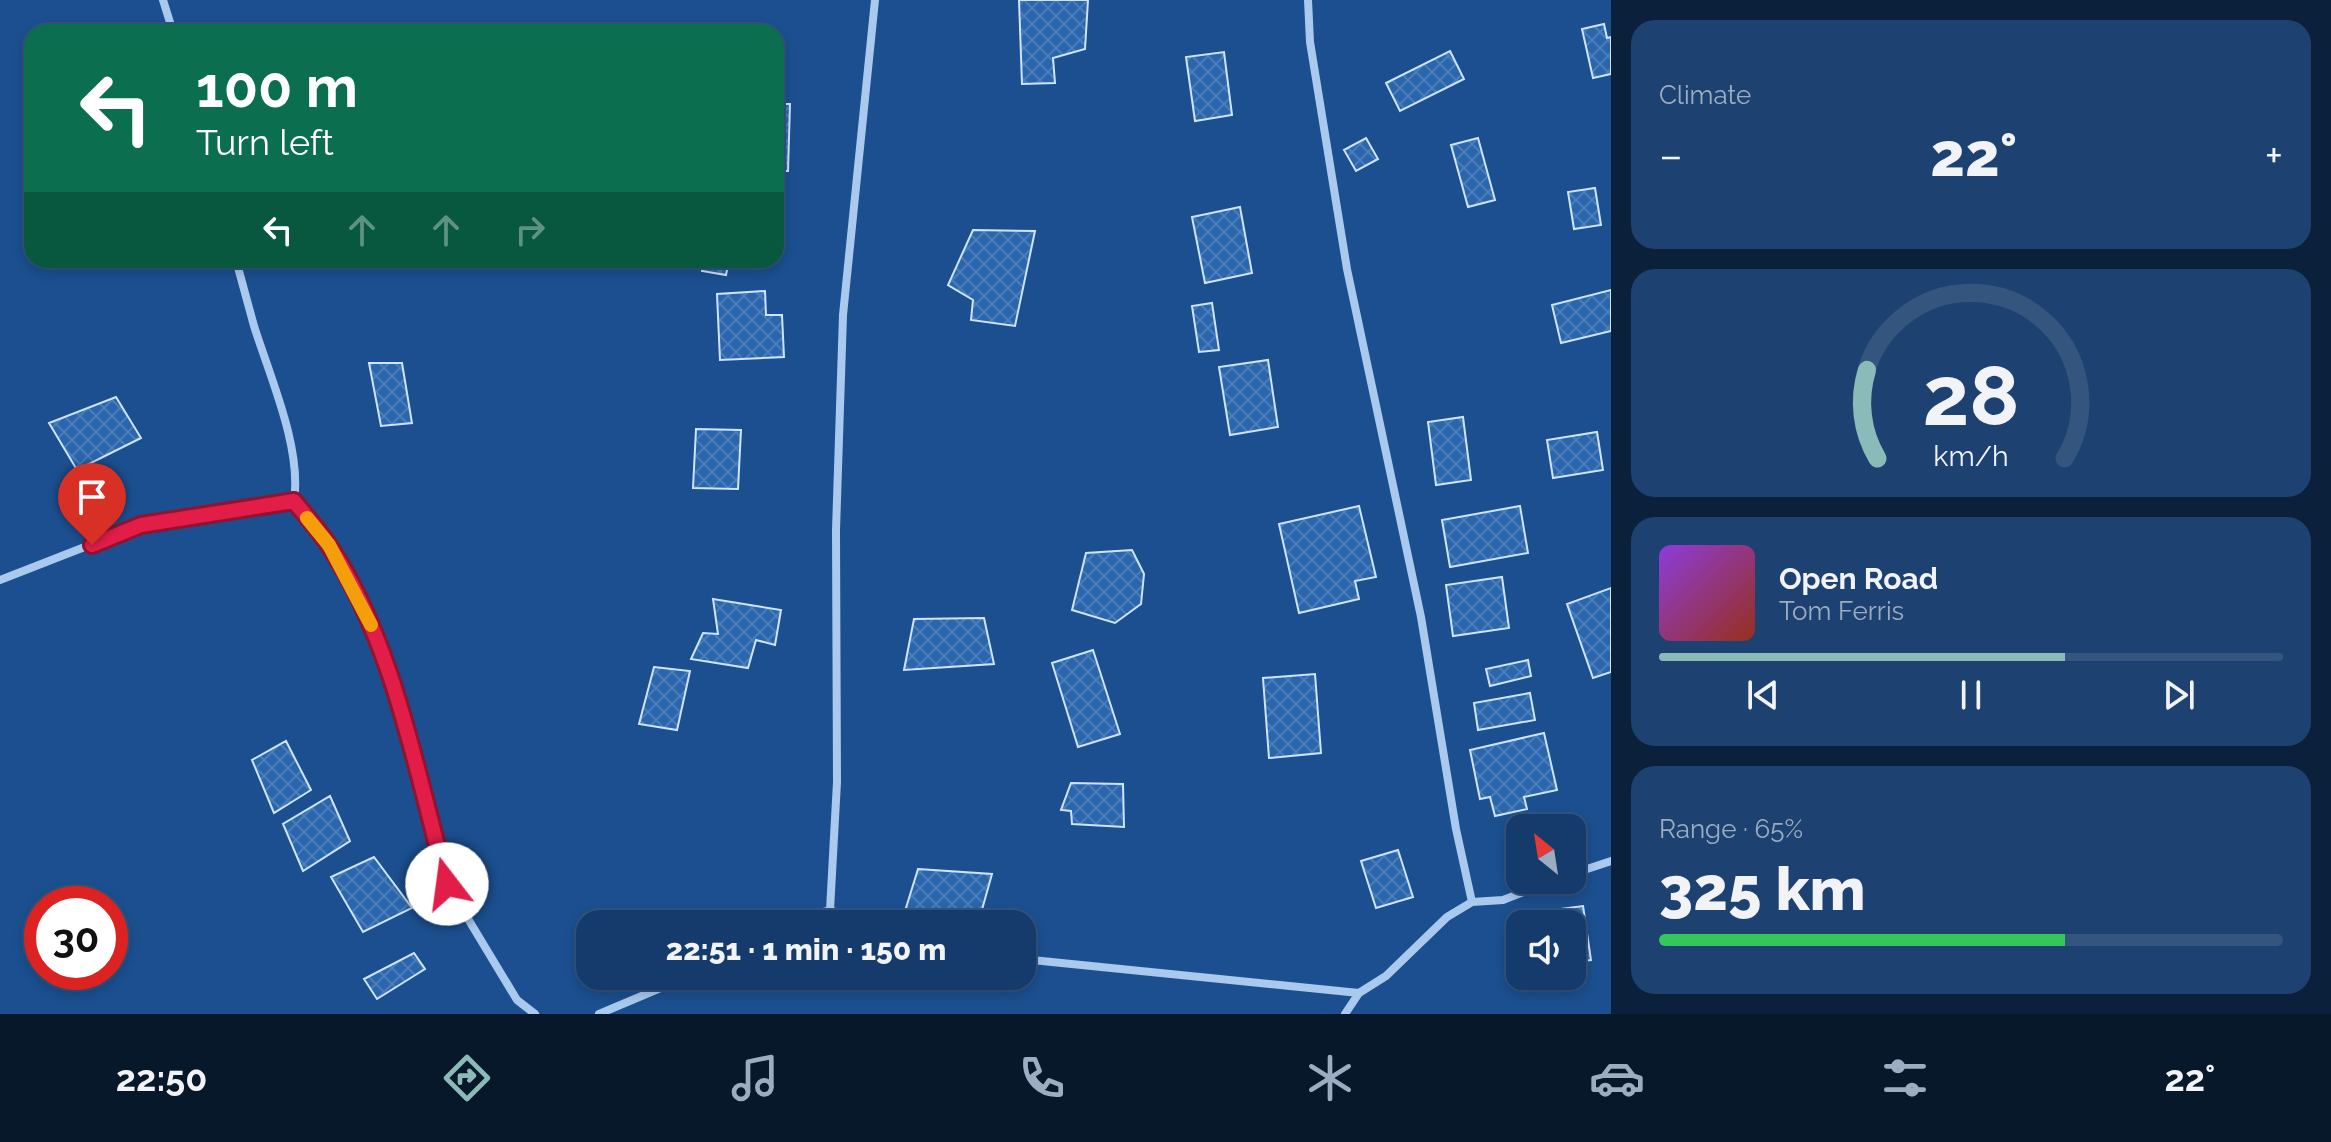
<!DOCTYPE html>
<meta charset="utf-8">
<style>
:root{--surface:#143b6b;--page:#1d4271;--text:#f1f3f6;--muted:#9dadc1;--line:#33557e;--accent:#8bbbb9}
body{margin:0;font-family:Raleway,sans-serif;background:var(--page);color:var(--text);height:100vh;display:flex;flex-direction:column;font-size:30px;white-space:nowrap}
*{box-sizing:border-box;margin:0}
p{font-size:26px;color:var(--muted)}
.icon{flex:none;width:44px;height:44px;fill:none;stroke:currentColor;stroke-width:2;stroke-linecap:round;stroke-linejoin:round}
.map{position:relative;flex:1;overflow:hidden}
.drawer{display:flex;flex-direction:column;gap:20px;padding:20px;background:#0b203b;width:720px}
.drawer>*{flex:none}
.hud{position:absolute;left:24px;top:24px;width:760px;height:244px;border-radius:24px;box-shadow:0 4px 12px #0003,0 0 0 2px var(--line);background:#0b6e4f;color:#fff;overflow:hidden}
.needle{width:52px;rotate:330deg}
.fabs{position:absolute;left:1506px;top:814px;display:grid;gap:16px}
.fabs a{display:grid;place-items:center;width:80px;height:80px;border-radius:16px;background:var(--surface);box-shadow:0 4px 12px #0003,0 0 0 2px var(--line);font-size:40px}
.speed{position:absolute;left:24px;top:886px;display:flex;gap:16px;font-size:40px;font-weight:700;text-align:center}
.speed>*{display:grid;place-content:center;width:104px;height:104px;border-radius:50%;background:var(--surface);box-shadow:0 4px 12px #0003,0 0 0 2px var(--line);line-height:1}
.speed .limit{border:12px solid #d22;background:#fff;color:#111}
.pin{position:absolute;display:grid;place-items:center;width:68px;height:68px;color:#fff;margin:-82px -34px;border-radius:50% 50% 50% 0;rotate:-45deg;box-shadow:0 0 8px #0007}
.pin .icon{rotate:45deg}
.me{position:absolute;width:88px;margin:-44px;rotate:345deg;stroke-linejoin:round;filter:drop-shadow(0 0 6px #0008)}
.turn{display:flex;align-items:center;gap:28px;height:168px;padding:0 40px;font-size:36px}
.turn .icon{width:104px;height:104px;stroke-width:2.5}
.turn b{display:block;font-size:56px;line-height:68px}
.lanes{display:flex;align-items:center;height:76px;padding:0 40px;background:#0003;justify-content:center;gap:40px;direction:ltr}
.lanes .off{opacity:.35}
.big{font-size:60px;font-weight:800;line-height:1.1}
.drawer .tile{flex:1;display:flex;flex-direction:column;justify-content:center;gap:12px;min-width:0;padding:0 28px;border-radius:24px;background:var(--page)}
.drawer .dial{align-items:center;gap:0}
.dial svg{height:208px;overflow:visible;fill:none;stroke:var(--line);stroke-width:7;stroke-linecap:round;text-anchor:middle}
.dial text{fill:var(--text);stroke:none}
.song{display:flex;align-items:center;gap:24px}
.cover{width:96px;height:96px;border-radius:12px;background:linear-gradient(135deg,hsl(270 70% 55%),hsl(10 70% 35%))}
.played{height:8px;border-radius:4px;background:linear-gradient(90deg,var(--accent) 65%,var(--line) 65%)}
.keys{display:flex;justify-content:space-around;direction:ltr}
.heat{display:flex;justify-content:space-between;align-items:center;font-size:44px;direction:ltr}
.charge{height:12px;border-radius:6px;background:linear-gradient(90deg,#34c759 65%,var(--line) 0)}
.trip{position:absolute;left:576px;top:910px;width:460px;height:80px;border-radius:24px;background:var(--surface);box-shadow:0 4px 12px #0003,0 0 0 2px var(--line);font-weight:800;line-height:80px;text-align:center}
.tab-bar{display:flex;height:128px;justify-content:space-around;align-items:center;background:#08182b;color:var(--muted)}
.tab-bar .icon{width:56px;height:56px}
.tab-bar .active{color:var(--accent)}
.tab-bar b{font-size:36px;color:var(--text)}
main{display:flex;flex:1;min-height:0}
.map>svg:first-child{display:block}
.building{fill:url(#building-cross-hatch);stroke:#cfe3fa;stroke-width:2}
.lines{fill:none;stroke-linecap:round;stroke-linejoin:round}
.minor{stroke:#a9c9ee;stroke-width:8}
.route-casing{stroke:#92132f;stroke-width:20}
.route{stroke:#e11d48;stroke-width:14}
.slow{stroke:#f59e0b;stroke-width:14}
</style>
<main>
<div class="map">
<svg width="1611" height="1014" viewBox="0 0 1611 1014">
<defs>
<pattern id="building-cross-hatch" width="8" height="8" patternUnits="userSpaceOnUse" patternTransform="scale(2)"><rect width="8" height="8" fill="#2a66ad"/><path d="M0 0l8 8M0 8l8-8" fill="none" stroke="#4a7db9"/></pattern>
</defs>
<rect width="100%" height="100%" fill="#1b4f8f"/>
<path class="building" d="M1019,0H1088L1085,49L1053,58L1055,83L1022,84Z
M1604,24L1607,38L1611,37V74L1593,78L1582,29Z
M1450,51L1464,79L1400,111L1386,83Z
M1224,52L1232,115L1195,121L1186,57Z
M776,104H790L788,171H776Z
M1366,138L1378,159L1356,171L1344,150Z
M1478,138L1495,200L1468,207L1451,145Z
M1595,188L1601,225L1574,229L1568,192Z
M1240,207L1252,273L1205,283L1192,217Z
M973,230L1035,231L1015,326L971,320L973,300L948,285Z
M703,260H729L726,275L702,271Z
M1611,290V331L1561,343L1552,305Z
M765,291L766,315H782L784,357L720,360L717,294Z
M1212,303L1219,350L1199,352L1192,306Z
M1268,360L1278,427L1230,435L1219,367Z
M369,363H402L412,423L381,426Z
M116,397L141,438L77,470L49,423Z
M1463,417L1471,480L1436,485L1428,422Z
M696,429L741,430L738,489L693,488Z
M1597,432L1603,470L1553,478L1547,440Z
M1359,506L1376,577L1355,581L1359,599L1299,613L1279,524Z
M1520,506L1528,553L1450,567L1442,520Z
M1132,550L1144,574L1141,604L1115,623L1072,610L1086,553Z
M1502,577L1509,628L1453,636L1446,585Z
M1611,588V672L1593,678L1567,604Z
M713,599L781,610L775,645L756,640L748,668L691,659L703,633L718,634Z
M984,618L994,664L904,670L914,619Z
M1093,650L1120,734L1078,747L1052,663Z
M1528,660L1531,676L1490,686L1486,669Z
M654,667L690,671L677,730L639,724Z
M1315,674L1321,753L1269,758L1263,678Z
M1530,693L1535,720L1478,730L1474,703Z
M1544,733L1557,790L1524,797L1527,809L1495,816L1490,797L1480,799L1470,750Z
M286,741L311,790L274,813L252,760Z
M1071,783L1123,784L1124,827L1072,824L1071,811L1061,810Z
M330,796L350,841L303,871L283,824Z
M1398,850L1413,897L1376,908L1361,861Z
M374,857L412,908L363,932L331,877Z
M918,869L992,874L978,924H950L905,911Z
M1583,906L1591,960L1572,962V924H1537L1536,912Z
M414,953L425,969L377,999L364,979Z"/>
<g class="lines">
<path class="minor" d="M163,0L173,32
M1308,0L1310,42L1347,269L1421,617L1456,829L1472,902
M236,260C242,282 248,304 254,326C270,377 302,448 294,501L329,545L368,617L397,698L447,884L517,1000L535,1014
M0,580L141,525L294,501
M1572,874L1611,861
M830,910L837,782L836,530L843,315L875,0
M780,924L830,910L866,924
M1022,959L1359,993
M599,1014L689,976
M1345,1014L1359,993L1386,976L1447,917L1472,902L1503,900L1554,880"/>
</g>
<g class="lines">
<g class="route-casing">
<path id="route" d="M92,545L141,525L294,501C305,515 318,529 328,544C393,640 417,774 447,884"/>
</g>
<use href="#route" class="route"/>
<path class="slow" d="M307,518L329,545L371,625"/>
</g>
</svg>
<div class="fabs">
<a><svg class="needle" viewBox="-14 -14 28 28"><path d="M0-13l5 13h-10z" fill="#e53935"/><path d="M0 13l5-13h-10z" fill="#9dadc1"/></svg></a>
<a><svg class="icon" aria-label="sound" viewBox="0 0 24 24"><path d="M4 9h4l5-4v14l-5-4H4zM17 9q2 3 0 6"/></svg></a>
</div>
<div class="speed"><div class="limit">30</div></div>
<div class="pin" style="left:92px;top:545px;background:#d93025"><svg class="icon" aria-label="arrive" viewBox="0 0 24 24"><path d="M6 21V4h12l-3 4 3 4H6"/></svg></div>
<svg class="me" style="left:447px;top:884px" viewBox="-20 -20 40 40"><circle r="19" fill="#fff"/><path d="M0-13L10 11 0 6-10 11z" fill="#e11d48"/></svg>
<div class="trip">22:51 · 1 min · 150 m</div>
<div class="hud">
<div class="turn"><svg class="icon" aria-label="left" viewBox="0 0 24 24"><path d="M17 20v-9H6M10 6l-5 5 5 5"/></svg><div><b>100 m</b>Turn left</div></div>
<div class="lanes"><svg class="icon" aria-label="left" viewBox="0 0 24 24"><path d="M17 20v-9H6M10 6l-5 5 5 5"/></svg><svg class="icon off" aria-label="ahead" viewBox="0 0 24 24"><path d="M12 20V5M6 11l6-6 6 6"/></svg><svg class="icon off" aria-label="ahead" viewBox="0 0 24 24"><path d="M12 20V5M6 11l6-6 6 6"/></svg><svg class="icon off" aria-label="right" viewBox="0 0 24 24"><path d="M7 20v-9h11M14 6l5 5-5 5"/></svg></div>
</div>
</div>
<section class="drawer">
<div class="tile"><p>Climate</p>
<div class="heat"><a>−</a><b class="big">22°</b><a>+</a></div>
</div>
<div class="tile dial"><svg viewBox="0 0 100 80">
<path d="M14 69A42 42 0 1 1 86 69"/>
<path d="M14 69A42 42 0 0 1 10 35" stroke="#8bbbb9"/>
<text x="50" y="56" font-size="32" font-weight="700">28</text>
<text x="50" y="72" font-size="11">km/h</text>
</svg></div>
<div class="tile">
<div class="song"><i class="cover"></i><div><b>Open Road</b><p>Tom Ferris</p></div></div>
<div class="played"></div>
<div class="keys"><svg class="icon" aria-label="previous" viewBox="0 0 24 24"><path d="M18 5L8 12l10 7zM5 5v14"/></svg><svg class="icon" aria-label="pause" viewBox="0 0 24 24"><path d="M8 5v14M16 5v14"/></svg><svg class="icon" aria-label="next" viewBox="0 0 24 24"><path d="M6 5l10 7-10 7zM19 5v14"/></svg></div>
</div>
<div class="tile"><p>Range · 65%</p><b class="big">325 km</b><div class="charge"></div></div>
</section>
</main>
<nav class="tab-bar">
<b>22:50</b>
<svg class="icon active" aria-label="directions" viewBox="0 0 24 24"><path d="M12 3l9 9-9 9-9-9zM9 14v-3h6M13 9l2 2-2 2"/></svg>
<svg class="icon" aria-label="music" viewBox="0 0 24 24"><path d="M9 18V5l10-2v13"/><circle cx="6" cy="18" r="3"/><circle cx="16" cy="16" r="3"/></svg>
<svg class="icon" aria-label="phone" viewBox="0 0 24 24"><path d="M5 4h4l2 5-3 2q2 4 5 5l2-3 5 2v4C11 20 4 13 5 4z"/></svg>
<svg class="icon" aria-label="climate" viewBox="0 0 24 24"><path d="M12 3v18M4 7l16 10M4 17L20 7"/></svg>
<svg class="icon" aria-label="car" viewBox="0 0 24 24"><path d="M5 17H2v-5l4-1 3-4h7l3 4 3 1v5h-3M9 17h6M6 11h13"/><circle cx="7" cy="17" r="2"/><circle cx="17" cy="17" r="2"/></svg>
<svg class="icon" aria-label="filters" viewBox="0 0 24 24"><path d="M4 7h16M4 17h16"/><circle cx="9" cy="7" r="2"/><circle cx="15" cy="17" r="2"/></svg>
<b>22°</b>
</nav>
